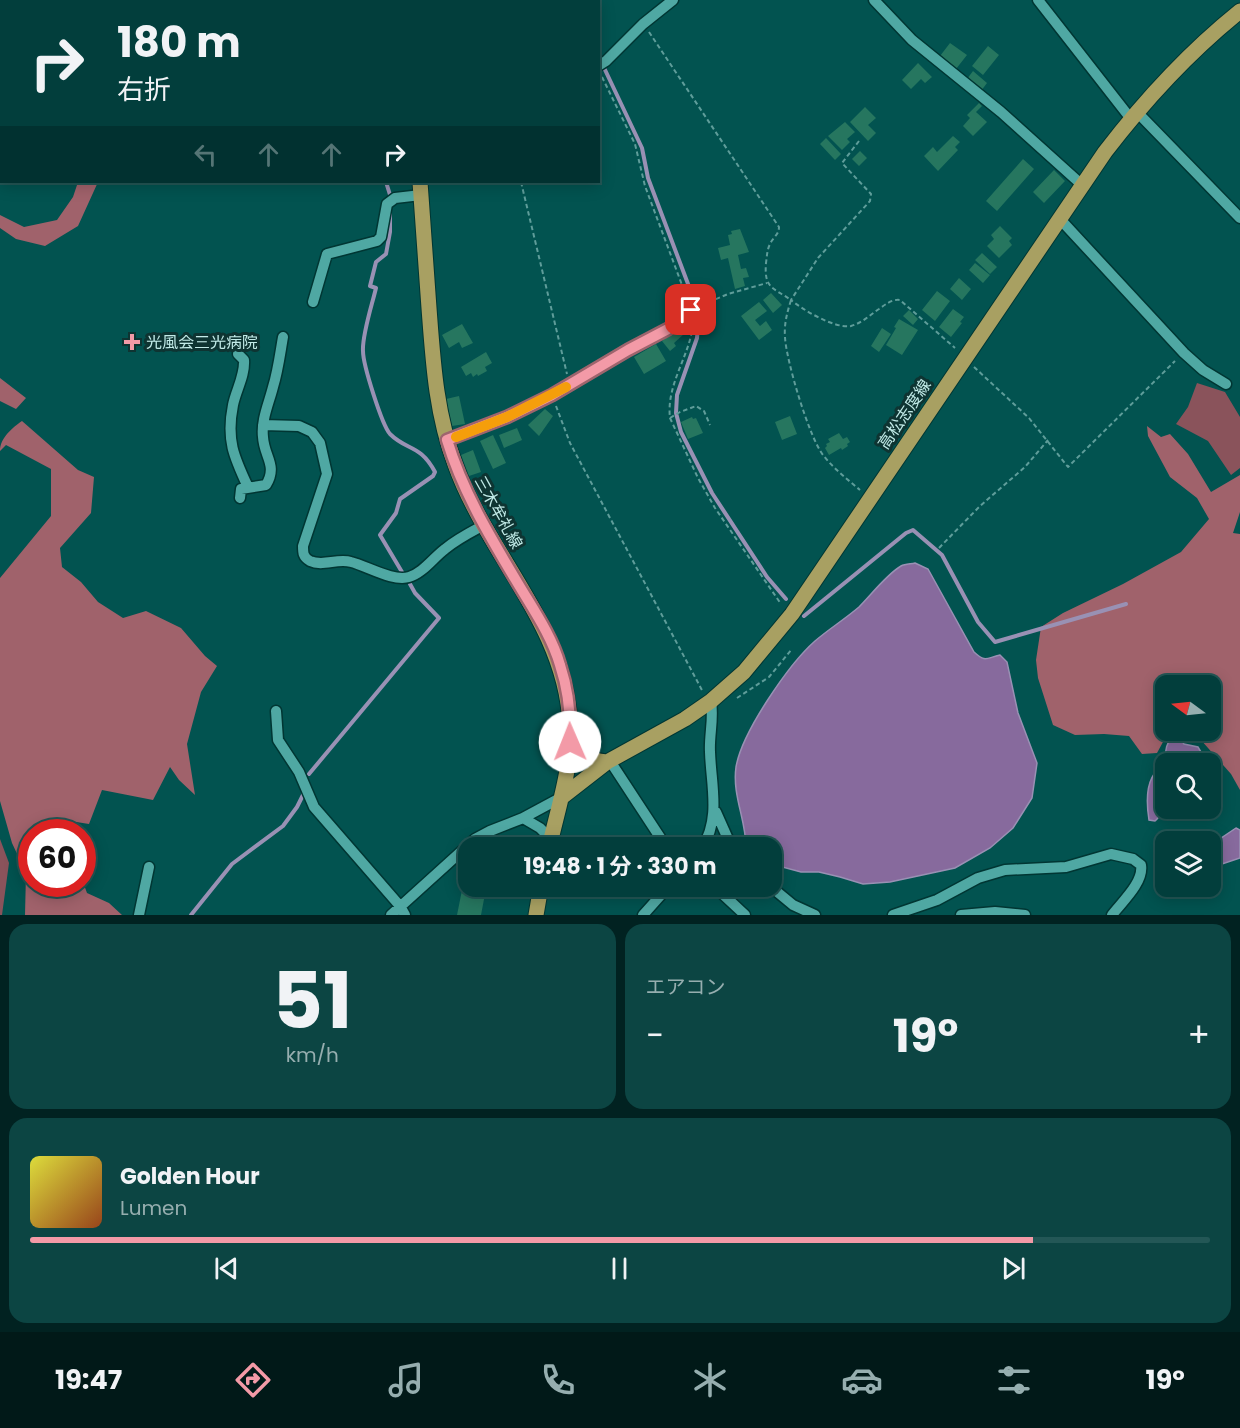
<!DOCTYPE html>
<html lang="ja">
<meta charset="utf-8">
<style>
:root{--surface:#023e3c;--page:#0c4543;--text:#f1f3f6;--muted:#96aeaf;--line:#235756;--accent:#f39aa7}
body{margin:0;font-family:Poppins,"Noto Sans JP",sans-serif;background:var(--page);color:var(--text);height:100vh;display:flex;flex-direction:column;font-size:22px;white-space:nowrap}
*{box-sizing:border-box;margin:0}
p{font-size:20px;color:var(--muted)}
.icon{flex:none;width:33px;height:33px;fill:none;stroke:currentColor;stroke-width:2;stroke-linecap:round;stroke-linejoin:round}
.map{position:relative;height:915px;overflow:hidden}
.details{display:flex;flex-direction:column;gap:9px;padding:9px;background:#012221;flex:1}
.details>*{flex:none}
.banner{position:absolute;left:0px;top:0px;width:600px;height:183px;box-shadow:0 3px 15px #0003,0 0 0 2px var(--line);background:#023e3c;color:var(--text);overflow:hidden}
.needle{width:39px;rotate:285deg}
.controls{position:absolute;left:1155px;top:675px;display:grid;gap:12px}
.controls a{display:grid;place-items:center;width:66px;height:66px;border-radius:12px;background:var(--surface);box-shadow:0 3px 15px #0003,0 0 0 2px var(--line);font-size:30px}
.speed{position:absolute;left:18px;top:819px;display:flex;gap:12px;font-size:30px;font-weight:700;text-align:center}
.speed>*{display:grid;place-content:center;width:78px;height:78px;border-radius:50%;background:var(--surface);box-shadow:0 3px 15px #0003,0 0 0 2px var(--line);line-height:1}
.speed .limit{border:9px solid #d22;background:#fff;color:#111}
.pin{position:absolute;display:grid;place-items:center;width:51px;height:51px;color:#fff;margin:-26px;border-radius:12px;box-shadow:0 3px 9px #0006}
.me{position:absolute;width:66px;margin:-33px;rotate:359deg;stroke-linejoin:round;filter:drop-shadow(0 0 4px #0008)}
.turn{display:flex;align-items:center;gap:21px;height:126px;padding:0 18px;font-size:27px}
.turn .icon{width:78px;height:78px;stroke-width:2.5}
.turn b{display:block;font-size:42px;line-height:51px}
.lanes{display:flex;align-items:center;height:57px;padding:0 18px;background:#0003;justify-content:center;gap:30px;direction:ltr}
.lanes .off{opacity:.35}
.big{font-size:45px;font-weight:700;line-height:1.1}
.details .widget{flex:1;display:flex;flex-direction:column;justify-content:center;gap:9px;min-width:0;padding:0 21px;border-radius:18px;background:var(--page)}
.details .dial{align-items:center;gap:0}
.dial b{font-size:78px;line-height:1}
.song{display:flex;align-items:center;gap:18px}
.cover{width:72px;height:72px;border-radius:9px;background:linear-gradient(135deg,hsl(60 70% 55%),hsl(20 70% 35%))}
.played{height:6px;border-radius:3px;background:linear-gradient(90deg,var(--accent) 85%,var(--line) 85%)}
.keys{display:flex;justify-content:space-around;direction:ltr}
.heat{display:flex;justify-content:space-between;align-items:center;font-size:33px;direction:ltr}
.details .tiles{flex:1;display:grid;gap:9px;grid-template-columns:1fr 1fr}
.widget:last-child{grid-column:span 2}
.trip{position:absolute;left:458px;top:837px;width:324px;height:60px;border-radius:18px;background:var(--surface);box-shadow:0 3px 15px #0003,0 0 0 2px var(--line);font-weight:700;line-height:60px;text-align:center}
.dock{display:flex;height:96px;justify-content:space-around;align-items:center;background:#011918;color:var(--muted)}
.dock .icon{width:42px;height:42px}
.dock .on{color:var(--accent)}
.dock b{font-size:27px;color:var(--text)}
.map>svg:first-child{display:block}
.green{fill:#8a535b}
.forest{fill:#a0626b}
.water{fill:#876a9d;stroke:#9991b4;stroke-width:1.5}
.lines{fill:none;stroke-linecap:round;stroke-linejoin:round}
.stream{stroke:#9991b4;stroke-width:4}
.building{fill:#26765f}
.minor-casing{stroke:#013633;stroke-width:13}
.major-casing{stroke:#013633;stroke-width:17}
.path{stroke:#5f9d9a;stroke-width:2;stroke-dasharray:4.5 3;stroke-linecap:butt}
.minor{stroke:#4fa8a3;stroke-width:10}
.major{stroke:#a8a062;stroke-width:15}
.route-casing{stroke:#9e646d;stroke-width:15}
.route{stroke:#f39aa7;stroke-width:10}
.slow{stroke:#f59e0b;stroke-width:10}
.poi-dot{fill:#f39aa7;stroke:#0e3432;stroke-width:2}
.labels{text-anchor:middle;stroke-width:6;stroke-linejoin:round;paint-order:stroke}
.poi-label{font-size:16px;fill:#c2ebe8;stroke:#0e3432;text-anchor:start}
.street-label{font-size:16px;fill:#c2ebe8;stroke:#0e3432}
</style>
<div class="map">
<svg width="1240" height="915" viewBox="0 0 1240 915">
<rect width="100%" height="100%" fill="#025350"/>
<path class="green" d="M1197,383L1225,392L1240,417V468L1231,475L1208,441L1176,424L1188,407Z
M0,839L9,863L2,915H0Z"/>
<path class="forest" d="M78,182H98L78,226L45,246L16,239L0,228V215L24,227L57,220L73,197Z
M0,378L26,398L16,409L0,401Z
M22,421L78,470L94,477L91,513L60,548L62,567L81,582L98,602L123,618L146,611L181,628L205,656L217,666L201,692L187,744L195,795L179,780L170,767L153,800L102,790L89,824L70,821L71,832H32V884H82L83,882L87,893L109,903L122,915H25L26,873L12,843L0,801V578L51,516V469L6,445L0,451C0,438 12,428 22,421Z
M1147,426L1161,437L1170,434L1188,454L1211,492L1240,475V512L1233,533L1240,534V790L1231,774L1193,731L1210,730V686H1166V730L1169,731L1157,753L1142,754L1129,736L1104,734L1075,735L1053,725L1038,678L1036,660L1041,627L1063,613L1123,584L1181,552L1209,519L1197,498L1170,477L1148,436Z"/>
<path class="water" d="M915,563L928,569L974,652C986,663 986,658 1000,655L1007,662L1018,713L1037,763L1032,798L1013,828L990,848L955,868L890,882L863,884L840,877L819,872H801L771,864V848L746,847C746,820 732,795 736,767C742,732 789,664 815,641C829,629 845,619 859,607C871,595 887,574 901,566C905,564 911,564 915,563Z
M1177,734L1184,744L1198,747L1205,759L1202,763H1166C1165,751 1165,741 1177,734Z
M1165,765C1166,781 1168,811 1155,821L1149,820C1146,801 1145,774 1165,765Z
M1236,828L1240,830V858L1222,864L1211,862V845Z"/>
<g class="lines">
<path class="stream" d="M569,0L570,2
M379,2V0
M598,55L642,148L648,178L699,313L697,338L677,395L676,413L681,432L712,493L767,577L786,599
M386,182L391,198
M390,211V232L386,254L376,262L370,286L376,288C372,305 362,335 363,351C363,365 382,425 390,434C407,451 420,444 435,472L433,476L400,499L396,513L380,535L402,572
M804,616L906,533L913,530L942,555L978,622L995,642L1126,604
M309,774L439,618L415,593L410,584
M191,915L232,864L283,826L297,807L304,793"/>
</g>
<path class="building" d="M950,43L967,55L956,69L940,56Z
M988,46L999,55L983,75L972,66Z
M918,63L932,77L925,83L921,79L911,89L902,80Z
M973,71L987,83L981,91L967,79Z
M979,103L982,106L976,112L987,122L973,136L963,126L970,118L967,115Z
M865,107L876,118L868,125L876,133L868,141L850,122Z
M845,122L855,132L847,139L850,142L842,150L828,136Z
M953,136L960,142L955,147L958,150L938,171L924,156L933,147L937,152Z
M826,138L841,154L835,160L820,144Z
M860,151L867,158L859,166L852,159Z
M1023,159L1034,169L997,211L986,201Z
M1054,170L1065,181L1044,203L1033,192Z
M1000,226L1012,238L1009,241L1012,245L999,258L987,246L994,239L991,235Z
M740,229L749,252L738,255L741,269L746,268L749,277L743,278L745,286L735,289L728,258L721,260L718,248L730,245L728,235L732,234L731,231Z
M982,253L997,267L990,274L975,260Z
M975,263L990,275L983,283L969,270Z
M959,278L971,289L962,300L950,289Z
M937,291L950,301L935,321L922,310Z
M771,293L782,305L773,313L763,300Z
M759,302L767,311L755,320L760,326L766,321L772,330L759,340L741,316Z
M953,309L964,317L960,322L962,323L951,337L939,327Z
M909,310L918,319L913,325L903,316Z
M899,319L918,330L902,355L886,345L896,328L894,327Z
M462,324L473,343L462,348L459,342L449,348L442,335Z
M677,326L684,334L674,343L676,346L670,351L662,341L666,338L665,336Z
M882,328L891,334L879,352L871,346Z
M656,344L666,361L644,374L634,357Z
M486,352L492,363L485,367L487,371L478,376L477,374L473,377L471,373L466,376L461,367Z
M459,396L465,424L452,426L446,399Z
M545,409L553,416L539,436L528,425Z
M790,416L797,434L782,440L775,422Z
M692,417L693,419L696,418L703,433L688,439L681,422Z
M517,428L522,440L504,448L499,435Z
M839,433L843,439L847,437L850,442L847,444L848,446L842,450L841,448L829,455L825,448L827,446L826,444L830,442L828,439Z
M493,435L506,463L493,469L480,441Z
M473,450L481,472L469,476L461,455Z
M462,890L485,894L481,915H457Z"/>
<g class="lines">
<g class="minor-casing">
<path id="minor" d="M874,0L912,40L1001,112L1081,184
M1038,0L1131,119
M598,66L606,61L643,24L673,0
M1137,112L1240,218
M1059,218L1184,353L1203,370L1226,384
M313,302L327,254L377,241L381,237L387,204L395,198L421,195
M238,354L244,360C245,376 236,390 233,405C226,440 234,457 248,487
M263,425L299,426L312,432L320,443L327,474L303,546C303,553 303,557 310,561C323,567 337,558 351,562C367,566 393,582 409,577C423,573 433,558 445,549C457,539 471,532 484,525
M447,440L507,417L552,395L628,350L667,329L691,310
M240,498L241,489L266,485C278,465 264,457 263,437C261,420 269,403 273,387C278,371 280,354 283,337
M276,711L278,740L299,772L314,807L400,906L405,915
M610,761L667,848
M716,812L732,848
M523,818L540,828L551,839
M702,848C721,818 711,785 710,752C709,735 714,719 711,701
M714,886L745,915
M770,886L793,905L815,915
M139,915L149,867
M391,915L475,839L490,831L523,818L562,797
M643,915L669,886
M893,915L937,900L978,878L1005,870L1066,867L1111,854L1133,859L1141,865C1144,882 1122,902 1112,915
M961,915L995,912L1025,915"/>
</g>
<g class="major-casing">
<path id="major" d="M403,0L404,2
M420,182C423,224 426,266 429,308C433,361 436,414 455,464C487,554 565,624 570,723C573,765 558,807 549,848
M573,734C574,755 589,760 607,762
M562,797L607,762L685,719L711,701L744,672L792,614L1105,152C1144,101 1189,52 1240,11
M536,915L541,886"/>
</g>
<path class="path" d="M649,32L779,227C779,235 773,237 770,244C767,250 767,256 766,263C764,288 772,287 791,300C787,313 784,324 785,337C786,360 809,437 823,455C834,469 847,479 860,490
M602,77L635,144L645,186L688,301
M859,141L842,163L871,194L870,201L818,258L791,300C803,310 835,329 851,326C862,323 870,315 879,309C886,304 892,299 900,300L955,348
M521,182L567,374
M702,305L728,294L767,283
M693,324C690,356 666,384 670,418L698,478L715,508L781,604
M974,367L1029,418L1068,467L1175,361
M556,406L570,443L703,692
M670,418L680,412L696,406L704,411L710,425
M939,548L980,506L1025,467L1048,440
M737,698L769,677L792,649"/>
<use href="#minor" class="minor"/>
<use href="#major" class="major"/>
</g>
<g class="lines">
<g class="route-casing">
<path id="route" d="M570,742C571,716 568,689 560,665C552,637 535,612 520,587C492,540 463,493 447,440L507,417L552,395L628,350L668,329L691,310"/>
</g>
<use href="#route" class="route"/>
<path class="slow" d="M456,437L507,417L566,387"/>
</g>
<path class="poi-dot" d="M129 333h6v6h6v6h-6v6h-6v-6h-6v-6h6z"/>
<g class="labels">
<g class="poi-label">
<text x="146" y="348">光風会三光病院</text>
</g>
<g class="street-label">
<text transform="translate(904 414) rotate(-56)" y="6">高松志度線</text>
<text transform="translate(499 512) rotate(61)" y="6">三木牟礼線</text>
</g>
</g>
</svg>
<div class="controls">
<a><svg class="needle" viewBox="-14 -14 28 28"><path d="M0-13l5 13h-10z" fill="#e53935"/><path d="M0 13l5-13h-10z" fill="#96aeaf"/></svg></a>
<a><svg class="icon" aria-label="search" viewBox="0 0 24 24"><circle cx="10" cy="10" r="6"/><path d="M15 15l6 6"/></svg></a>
<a><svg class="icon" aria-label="layers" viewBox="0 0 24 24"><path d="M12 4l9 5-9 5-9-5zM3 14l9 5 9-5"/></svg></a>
</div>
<div class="speed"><div class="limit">60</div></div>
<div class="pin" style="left:691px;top:310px;background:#d93025"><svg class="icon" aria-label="arrive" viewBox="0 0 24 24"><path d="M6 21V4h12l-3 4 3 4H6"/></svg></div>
<svg class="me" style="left:570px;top:742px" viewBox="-20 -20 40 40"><circle r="19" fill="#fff"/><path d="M0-13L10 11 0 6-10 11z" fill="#f39aa7"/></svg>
<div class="trip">19:48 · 1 分 · 330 m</div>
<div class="banner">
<div class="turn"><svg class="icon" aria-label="right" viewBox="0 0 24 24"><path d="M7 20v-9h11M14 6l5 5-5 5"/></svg><div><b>180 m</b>右折</div></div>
<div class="lanes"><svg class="icon off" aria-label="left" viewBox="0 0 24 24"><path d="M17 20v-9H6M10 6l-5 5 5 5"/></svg><svg class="icon off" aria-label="ahead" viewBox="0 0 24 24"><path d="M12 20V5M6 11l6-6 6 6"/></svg><svg class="icon off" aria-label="ahead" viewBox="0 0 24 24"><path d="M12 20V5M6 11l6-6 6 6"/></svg><svg class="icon" aria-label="right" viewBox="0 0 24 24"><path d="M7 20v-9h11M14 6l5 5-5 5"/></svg></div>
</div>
</div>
<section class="details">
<div class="tiles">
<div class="widget dial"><b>51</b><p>km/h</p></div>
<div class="widget"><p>エアコン</p>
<div class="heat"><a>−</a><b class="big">19°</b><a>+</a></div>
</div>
<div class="widget">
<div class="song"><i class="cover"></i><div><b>Golden Hour</b><p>Lumen</p></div></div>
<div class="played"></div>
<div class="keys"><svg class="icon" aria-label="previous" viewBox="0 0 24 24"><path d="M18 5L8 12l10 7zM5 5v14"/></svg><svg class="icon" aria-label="pause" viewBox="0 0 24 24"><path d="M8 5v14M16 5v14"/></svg><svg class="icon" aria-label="next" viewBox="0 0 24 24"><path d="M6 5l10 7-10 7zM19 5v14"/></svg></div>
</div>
</div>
</section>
<nav class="dock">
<b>19:47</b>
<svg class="icon on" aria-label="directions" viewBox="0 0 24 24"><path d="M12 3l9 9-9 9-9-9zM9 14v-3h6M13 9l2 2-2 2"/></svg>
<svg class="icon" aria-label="music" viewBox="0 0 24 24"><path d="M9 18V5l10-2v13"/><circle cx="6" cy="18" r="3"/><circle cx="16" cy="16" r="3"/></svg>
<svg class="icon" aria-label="phone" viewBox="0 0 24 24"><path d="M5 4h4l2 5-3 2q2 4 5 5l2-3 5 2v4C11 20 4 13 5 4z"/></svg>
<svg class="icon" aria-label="climate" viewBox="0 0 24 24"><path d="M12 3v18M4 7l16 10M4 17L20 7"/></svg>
<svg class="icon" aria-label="car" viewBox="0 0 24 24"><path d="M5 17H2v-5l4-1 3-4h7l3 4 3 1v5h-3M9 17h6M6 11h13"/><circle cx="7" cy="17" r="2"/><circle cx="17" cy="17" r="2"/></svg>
<svg class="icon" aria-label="filters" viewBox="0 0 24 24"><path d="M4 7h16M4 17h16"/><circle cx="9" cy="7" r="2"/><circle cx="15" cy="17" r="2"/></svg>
<b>19°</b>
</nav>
